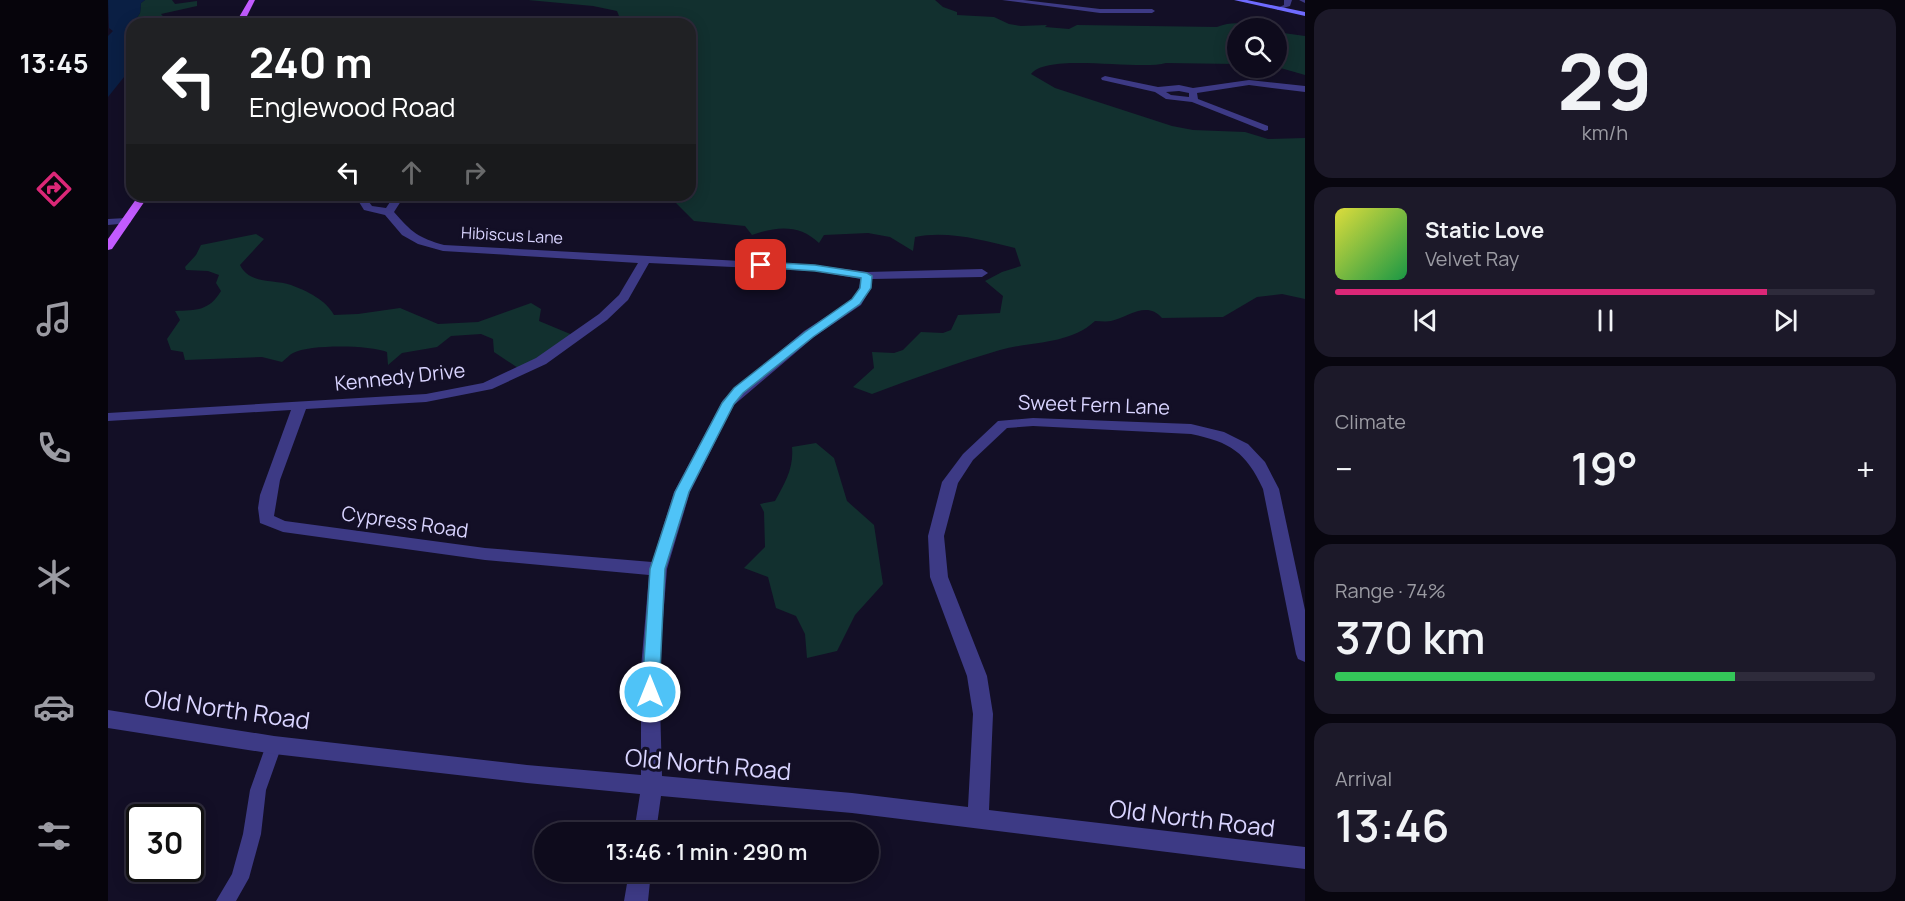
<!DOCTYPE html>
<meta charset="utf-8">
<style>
:root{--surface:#0e0b1c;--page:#1c1929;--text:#f1f3f6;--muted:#9b9ba3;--line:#2e2b3b;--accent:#db2777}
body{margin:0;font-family:Manrope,sans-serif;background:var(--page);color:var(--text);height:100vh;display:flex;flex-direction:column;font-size:22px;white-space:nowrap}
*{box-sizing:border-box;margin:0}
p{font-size:20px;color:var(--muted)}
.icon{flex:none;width:33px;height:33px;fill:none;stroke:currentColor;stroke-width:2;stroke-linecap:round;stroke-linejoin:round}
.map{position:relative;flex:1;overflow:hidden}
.side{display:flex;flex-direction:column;gap:9px;padding:9px;background:#08060f;width:600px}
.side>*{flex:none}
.hud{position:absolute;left:18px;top:18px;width:570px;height:183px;border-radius:18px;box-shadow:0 3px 15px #0003,0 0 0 2px var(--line);background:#202124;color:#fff;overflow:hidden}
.controls{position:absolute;left:1119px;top:18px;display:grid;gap:12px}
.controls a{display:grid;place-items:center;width:60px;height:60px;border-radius:50%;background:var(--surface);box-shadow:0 3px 15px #0003,0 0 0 2px var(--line);font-size:30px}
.speed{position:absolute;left:18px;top:804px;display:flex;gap:12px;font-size:30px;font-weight:700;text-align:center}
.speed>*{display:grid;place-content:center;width:78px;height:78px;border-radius:50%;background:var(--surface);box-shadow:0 3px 15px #0003,0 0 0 2px var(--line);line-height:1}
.speed .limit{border:3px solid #111;border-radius:9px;background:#fff;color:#111}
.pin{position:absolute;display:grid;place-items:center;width:51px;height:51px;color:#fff;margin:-26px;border-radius:12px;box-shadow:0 3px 9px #0006}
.me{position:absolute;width:66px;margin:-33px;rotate:0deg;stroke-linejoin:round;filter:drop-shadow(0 0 4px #0008)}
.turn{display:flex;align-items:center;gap:21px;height:126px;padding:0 24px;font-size:27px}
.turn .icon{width:78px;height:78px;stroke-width:2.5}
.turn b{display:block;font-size:42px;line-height:51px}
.lanes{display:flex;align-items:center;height:57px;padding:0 24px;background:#0003;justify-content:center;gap:30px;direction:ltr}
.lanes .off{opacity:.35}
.big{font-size:45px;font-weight:600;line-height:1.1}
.side .widget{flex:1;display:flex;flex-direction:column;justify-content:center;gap:9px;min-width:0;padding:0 21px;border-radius:18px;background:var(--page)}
.side .dial{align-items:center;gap:0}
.dial b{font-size:78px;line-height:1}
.song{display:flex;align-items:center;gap:18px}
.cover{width:72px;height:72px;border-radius:9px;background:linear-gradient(135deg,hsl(60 70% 55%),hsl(140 70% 35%))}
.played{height:6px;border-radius:3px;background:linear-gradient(90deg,var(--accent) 80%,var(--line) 80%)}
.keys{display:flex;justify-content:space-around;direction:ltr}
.heat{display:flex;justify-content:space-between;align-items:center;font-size:33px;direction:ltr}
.charge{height:9px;border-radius:4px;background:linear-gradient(90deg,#34c759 74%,var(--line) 0)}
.trip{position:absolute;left:426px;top:822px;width:345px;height:60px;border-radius:30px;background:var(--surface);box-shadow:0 3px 15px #0003,0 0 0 2px var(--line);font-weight:600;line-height:60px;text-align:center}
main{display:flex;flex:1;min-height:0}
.dock{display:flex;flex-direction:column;width:108px;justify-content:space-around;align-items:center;background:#06040b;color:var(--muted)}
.dock .icon{width:42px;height:42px}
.dock .current{color:var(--accent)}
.dock b{font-size:27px;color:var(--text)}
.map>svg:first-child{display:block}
.green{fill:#12302f}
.water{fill:#0a1f44}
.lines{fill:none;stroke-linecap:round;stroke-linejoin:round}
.lane{fill:#3d3a85;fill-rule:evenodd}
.street{fill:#3d3a85;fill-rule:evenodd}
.secondary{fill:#6f6bff;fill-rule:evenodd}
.primary{fill:#c25bff;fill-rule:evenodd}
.route{fill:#4fc3f7;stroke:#337fa1;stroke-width:1.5}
.labels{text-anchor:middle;stroke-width:6;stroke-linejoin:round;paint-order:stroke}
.far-street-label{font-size:16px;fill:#d9d4ff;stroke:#130f26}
.street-label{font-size:20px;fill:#d9d4ff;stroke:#130f26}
.near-street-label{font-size:24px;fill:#d9d4ff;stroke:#130f26}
</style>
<main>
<nav class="dock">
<b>13:45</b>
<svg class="icon current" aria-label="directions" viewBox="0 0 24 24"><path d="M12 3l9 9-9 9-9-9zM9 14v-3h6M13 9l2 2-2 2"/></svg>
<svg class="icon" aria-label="music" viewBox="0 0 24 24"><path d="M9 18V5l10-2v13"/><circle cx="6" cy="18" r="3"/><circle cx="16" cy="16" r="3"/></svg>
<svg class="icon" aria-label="phone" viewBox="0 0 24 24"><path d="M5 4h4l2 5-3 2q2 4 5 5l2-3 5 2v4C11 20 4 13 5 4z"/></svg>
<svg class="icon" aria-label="climate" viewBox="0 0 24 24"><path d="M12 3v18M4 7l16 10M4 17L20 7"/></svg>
<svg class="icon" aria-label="car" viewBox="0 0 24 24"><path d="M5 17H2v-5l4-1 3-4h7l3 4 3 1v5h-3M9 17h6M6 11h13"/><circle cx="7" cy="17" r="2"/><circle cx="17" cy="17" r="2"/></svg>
<svg class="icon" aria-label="filters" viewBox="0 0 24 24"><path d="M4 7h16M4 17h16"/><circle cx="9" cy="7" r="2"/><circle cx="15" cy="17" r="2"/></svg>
</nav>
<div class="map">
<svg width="1197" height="901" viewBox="0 0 1197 901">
<rect width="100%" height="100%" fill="#130f26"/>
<path class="green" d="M37,0H64L67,4L89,1V6L53,14L62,24H31L28,19L32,13L33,3Z
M420,0H827L835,7L849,12V15L886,17L901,24L913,26L939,25L937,27L961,29L969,25L1109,27C1125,21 1138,23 1153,28H1130L1129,64L1058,63C1030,71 940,52 923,74L947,88L1064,126L1085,130L1137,132L1160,139L1197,138V299L1174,294L1149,297L1115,317L1054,318C1039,300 1020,317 1003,321C998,322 992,321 987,321C961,345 924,341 892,350C848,363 806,378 764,394L745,387L766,368L764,352L786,353L795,350L813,332L835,333L843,330L850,315L892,313L895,296L877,281L894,272L913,266L907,248C876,240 838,230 807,237L805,251L782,237L760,233L716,235L711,243C692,224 668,226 644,235L637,226L586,221L560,195H582V24H416L441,18L511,16L509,11L485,6Z
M1168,32L1197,36V75L1169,67Z
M148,234L156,239L132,265C142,285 166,279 183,285C199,291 218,300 226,315L250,314L292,308L330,324L370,322L423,303L433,309L431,321L467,336L413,370L386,352L385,339L373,334L343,336L329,347L294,353L280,365L279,352C262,345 202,344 185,353C181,355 178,359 174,362L154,357L77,360L75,352L63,350L59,339L72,320L67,311C89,310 101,311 113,291L108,283L111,275L100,271L78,270L77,267L88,255L93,245Z
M708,443L726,458L739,501L766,525L775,584L747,615L729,651L699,658L697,634L688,616L668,608L660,577L636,568L657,547L656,512L652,504L667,501C677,483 686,468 684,447Z"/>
<path class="water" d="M0,0H37L33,3L32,13L28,19L31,24H24V67L0,97V36L5,31L1,28Z"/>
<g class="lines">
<path class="lane" d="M166,738L172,740L174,745L158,790L153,834L141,878L128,901H108L124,874L135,834L142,790L158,745L160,740Z"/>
<path class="street" d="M894,0H915L992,9H1044L1047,11L1044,13H992Z
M1176,0H1184L1182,6L1169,10V8L1176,5Z
M1191,0H1197V3Z
M997,76L1050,87L1071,85L1085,88L1141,80L1197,86V92L1141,85L1089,93L1090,99L1160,126V130L1157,131L1084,102L1058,99L1047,92L994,80L993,78ZM1071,91L1081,93V97L1063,95L1058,92Z
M259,195H272L261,202L264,206L278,208L284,199L280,195L294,196L295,198L286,212C303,232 311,238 336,245L707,265L759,272L874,269L880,273L874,277L764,279L763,288L753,305L706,337L626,405L582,492L559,569L551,668L554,776L744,793L860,807L865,714L859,676L822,577L820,536L834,482L855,454L890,421L925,418L1083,424L1116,432L1140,444L1157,462L1171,489L1197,610V662L1190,659L1188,654L1155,489C1138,452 1122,442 1083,434L925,426L899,428L865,460L850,483L836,536L840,577L879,676L885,714L881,810L1197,847V869L744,813L553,796L548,832H526L532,794L419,783L166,754L0,728V710L166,736L419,765L533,775V668L541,575L377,560L175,532L152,523L150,508L152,495L183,410L0,421V413L318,394L375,383L428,358L491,314L511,295L530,263L335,251L310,244L294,235L277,215L256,210L251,202ZM541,263L707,271L753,279L751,288L744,300L696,331L615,400L566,492L544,562L377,548L177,521L166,516L172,480L198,409L318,402L384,389L438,364L499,320L520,300Z
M18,218L23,221L22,223L0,225V219Z
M521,872H543L540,901H516Z"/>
<path class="secondary" d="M1126,0H1139L1197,12V16Z"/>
<path class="primary" d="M141,0H147L135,24H127Z
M31,195H41L4,249L0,250V239Z"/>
</g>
<path class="route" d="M653,262L707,265L759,273L764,276L763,288L752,304L705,337L635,393L626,404L581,492L557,569L551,692L549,697L542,699L536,697L534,692L542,569L567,492L614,403L626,388L697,332L744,299L752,288L753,278L707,271L649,267L648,265Z"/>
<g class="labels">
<g class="far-street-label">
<text transform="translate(404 235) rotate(3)" y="6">Hibiscus Lane</text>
</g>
<g class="street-label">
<text transform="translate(292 377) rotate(-6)" y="7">Kennedy Drive</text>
<text transform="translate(986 405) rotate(2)" y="7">Sweet Fern Lane</text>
<text transform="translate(297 522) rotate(8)" y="7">Cypress Road</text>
</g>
<g class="near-street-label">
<text transform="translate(119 710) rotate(8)" y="8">Old North Road</text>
<text transform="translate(600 765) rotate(5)" y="8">Old North Road</text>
<text transform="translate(1084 819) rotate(7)" y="8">Old North Road</text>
</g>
</g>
</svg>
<div class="controls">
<a><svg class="icon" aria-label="search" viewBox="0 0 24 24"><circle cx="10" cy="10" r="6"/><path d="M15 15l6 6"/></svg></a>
</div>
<div class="speed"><div class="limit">30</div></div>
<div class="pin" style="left:653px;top:265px;background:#d93025"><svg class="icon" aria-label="arrive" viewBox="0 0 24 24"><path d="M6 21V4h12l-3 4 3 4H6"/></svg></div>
<svg class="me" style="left:542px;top:692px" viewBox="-20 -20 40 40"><circle r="17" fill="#4fc3f7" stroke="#fff" stroke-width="3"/><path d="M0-11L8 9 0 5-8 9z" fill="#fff"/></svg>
<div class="trip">13:46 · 1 min · 290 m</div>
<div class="hud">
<div class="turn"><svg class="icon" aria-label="left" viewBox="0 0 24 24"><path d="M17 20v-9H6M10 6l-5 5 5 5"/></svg><div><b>240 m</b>Englewood Road</div></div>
<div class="lanes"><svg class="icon" aria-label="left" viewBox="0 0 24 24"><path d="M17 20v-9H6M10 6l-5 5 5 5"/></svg><svg class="icon off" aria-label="ahead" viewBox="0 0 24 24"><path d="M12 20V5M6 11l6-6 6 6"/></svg><svg class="icon off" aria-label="right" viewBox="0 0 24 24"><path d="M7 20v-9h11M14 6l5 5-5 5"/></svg></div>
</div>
</div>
<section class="side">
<div class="widget dial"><b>29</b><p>km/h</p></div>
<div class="widget">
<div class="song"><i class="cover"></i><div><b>Static Love</b><p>Velvet Ray</p></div></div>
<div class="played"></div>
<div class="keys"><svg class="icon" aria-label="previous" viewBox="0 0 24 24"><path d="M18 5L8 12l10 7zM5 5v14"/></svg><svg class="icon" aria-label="pause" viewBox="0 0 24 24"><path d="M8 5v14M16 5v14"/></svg><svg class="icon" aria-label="next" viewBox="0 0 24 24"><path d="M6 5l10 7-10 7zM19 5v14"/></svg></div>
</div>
<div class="widget"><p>Climate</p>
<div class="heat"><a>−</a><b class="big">19°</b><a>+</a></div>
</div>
<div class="widget"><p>Range · 74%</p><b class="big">370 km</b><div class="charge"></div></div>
<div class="widget"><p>Arrival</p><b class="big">13:46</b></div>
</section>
</main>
